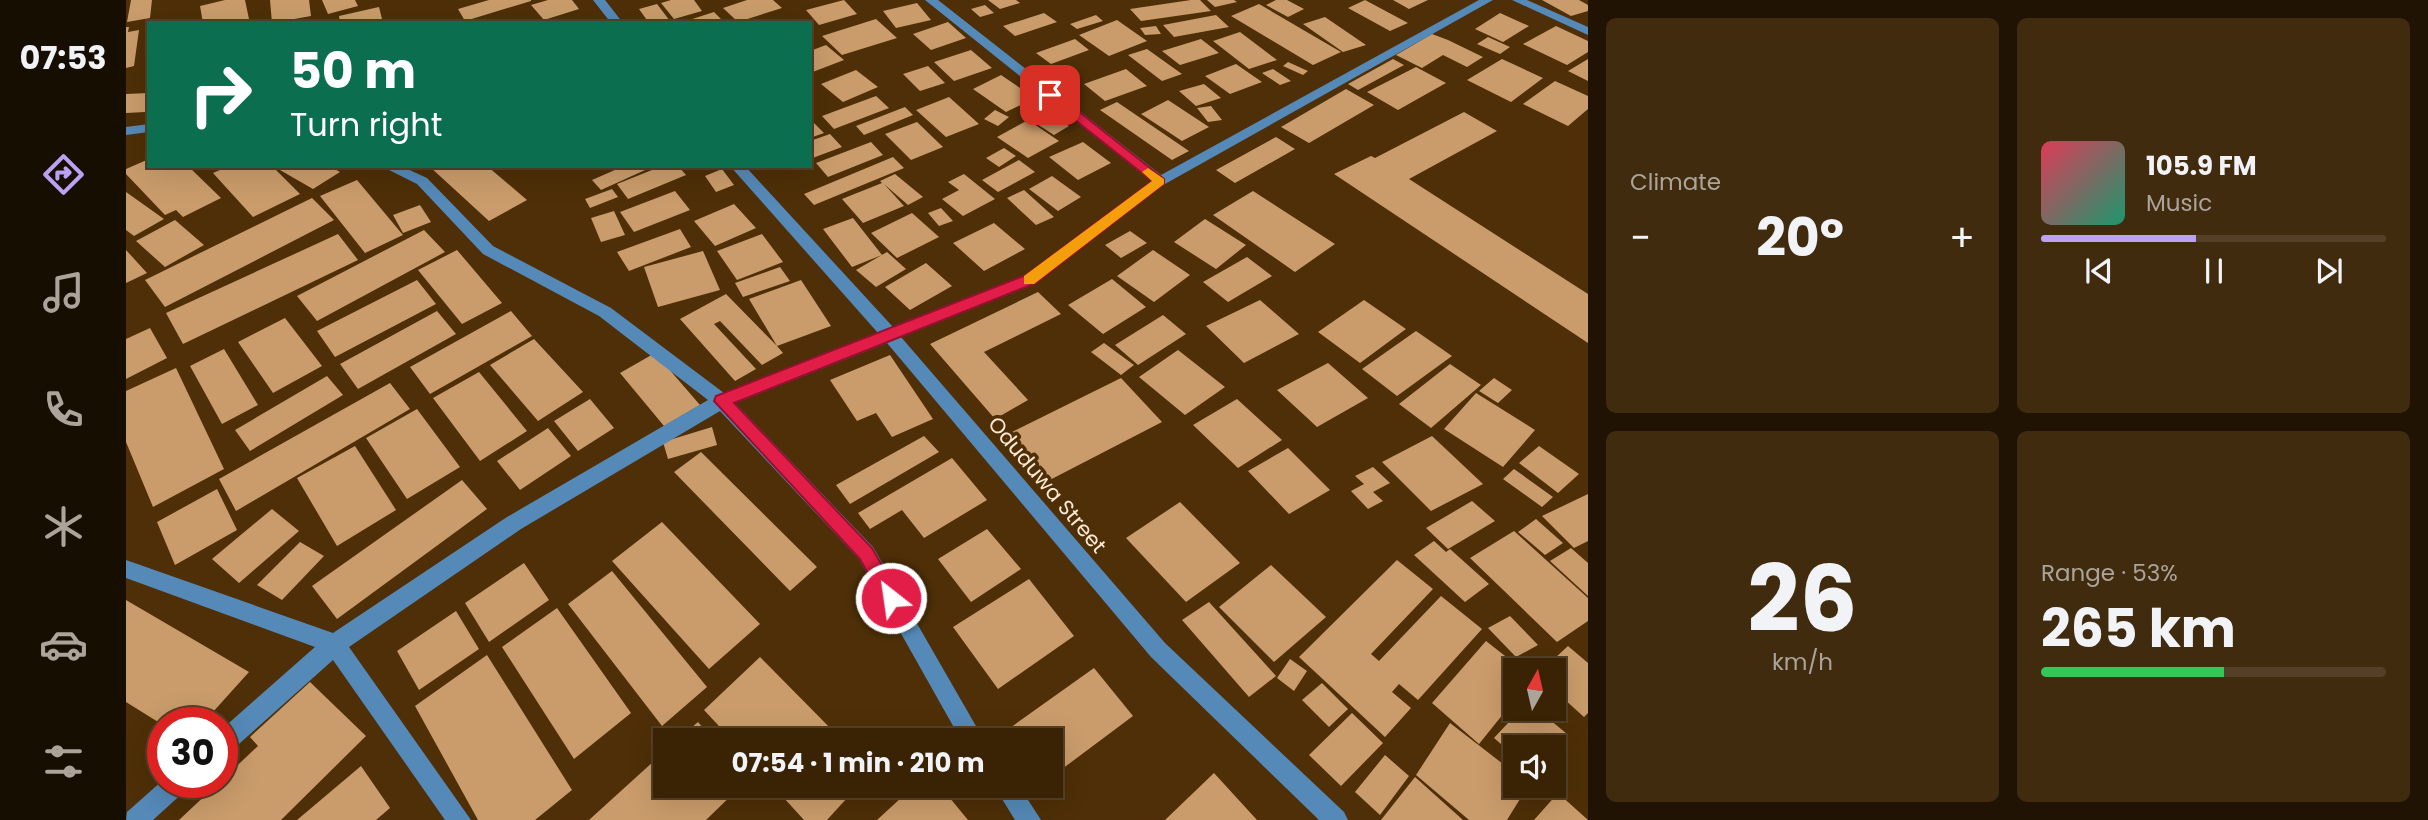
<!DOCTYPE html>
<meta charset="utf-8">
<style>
:root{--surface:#3a2305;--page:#412b0f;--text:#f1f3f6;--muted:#aba49a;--line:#544027;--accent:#bca0f2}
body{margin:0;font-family:Poppins,sans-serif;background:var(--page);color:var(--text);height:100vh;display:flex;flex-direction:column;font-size:26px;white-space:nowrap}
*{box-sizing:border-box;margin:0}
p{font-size:23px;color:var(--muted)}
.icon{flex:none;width:38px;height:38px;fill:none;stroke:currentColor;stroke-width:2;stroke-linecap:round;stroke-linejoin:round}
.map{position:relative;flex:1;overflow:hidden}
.side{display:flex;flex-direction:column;gap:18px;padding:18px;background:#201303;width:840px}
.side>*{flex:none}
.hud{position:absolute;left:21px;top:21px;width:665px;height:147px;border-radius:0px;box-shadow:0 7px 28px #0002,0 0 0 2px var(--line);background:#0b6e4f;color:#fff;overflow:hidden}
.needle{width:46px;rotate:8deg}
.fabs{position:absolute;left:1377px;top:658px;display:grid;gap:14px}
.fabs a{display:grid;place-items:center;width:63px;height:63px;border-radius:0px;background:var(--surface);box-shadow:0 7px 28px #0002,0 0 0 2px var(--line);font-size:35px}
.speed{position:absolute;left:21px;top:707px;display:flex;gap:14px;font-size:35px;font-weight:700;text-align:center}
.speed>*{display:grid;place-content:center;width:91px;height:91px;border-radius:50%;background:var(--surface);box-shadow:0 7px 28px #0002,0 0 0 2px var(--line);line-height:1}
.speed .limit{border:10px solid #d22;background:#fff;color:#111}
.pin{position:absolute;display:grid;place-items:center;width:60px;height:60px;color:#fff;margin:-30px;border-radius:14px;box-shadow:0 4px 10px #0006}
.me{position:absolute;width:77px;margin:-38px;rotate:330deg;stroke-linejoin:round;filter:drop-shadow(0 0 5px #0008)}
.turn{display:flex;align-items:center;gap:24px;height:147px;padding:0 28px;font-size:32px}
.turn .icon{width:91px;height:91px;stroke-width:2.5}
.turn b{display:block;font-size:49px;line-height:60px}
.big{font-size:52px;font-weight:700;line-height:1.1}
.side .card{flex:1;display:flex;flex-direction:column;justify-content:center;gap:10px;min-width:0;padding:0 24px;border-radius:10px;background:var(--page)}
.side .dial{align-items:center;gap:0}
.dial b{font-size:91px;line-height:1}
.song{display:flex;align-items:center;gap:21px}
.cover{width:84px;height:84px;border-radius:10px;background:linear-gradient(135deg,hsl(350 70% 55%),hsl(160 70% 35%))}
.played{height:7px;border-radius:4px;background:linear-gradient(90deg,var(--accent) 45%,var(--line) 45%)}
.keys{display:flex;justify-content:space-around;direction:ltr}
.heat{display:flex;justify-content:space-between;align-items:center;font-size:38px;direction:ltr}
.charge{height:10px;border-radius:5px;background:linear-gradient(90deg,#34c759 53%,var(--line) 0)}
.side .tiles{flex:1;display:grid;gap:18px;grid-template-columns:repeat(2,1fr)}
.trip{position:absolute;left:527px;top:728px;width:410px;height:70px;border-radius:0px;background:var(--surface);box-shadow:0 7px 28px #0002,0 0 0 2px var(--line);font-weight:700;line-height:70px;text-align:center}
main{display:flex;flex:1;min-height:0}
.menu{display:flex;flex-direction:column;width:126px;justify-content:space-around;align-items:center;background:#170e02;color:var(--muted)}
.menu .icon{width:49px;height:49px}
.menu .active{color:var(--accent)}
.menu b{font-size:32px;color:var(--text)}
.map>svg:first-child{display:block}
.building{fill:#ca9c6b}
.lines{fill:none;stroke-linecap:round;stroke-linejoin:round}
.minor{fill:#5589b8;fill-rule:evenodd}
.route{fill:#e11d48;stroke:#92132f;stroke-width:2}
.slow{fill:#f59e0b}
.labels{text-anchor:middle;stroke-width:7;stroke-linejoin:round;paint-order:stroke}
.street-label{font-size:21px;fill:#feebd7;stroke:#4e2f07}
</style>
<main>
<nav class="menu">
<b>07:53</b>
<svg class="icon active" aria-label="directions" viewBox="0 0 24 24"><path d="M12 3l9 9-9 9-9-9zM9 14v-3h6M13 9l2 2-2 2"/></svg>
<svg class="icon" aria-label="music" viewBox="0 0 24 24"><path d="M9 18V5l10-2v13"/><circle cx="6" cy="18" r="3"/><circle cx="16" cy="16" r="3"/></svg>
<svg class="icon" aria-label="phone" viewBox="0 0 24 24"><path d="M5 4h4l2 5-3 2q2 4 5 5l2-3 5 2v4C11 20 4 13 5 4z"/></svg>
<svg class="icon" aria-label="climate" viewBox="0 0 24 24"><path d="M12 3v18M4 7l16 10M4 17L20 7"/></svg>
<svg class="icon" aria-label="car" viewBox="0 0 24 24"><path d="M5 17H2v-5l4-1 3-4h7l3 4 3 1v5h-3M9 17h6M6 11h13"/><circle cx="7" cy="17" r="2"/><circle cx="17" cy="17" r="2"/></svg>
<svg class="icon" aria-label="filters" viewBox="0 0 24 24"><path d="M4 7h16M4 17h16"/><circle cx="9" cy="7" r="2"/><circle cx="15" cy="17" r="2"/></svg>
</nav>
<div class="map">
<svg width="1462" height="820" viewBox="0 0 1462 820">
<rect width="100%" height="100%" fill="#4e2f07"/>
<path class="building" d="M5,0H26L24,18L1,22Z
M99,0H119L123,19L107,23H77L74,6Z
M144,0H183L185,16L146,23Z
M196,0H229L232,6L202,14Z
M363,0H405V1L339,21L332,9Z
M422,0H446L453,9L418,20L405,5Z
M545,0H568L576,11L548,19L535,3Z
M621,0H647L656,8L612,22L597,8Z
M718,0L731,14L693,25L680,10Z
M862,0H890L894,3L874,9Z
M1065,0H1074L1085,11L1015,21L1004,9Z
M1081,0H1108L1111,2L1089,7Z
M1150,0H1161L1178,9L1162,17L1140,5Z
M1239,0L1282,23L1264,31L1222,8Z
M1267,0H1302L1283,9Z
M1416,0H1453L1462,5V11L1445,16Z
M791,3L805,20L770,28L757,11Z
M531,4L544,21L523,23L513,9Z
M1133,4L1215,52L1187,65L1105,16Z
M859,5L868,13L854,17L845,9Z
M253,7L257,23H214L213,16Z
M588,12L599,23H557V22Z
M918,13L931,22L889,36L877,26Z
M1374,13L1403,26L1377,42L1349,29Z
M970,15L977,21L951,29L944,24Z
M1090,15L1103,27L1048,37L1037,25Z
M1199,17L1240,45L1217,52L1177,24Z
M750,19L771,38L716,55L696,36Z
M991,20L1021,41L983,56L953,35Z
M822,22L840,38L805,50L787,34Z
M1030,26L1035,34L1019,35L1014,28Z
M1430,26L1462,41V52L1441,65L1397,44Z
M0,27H3L2,32L13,30L8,66L0,68Z
M1114,32L1151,60L1123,69L1087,41Z
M1306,34L1322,40L1357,57L1341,67L1317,55L1296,68L1270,55Z
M1362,37L1384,47L1374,54L1351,44Z
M949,39L963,50L925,64L910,53Z
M1075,39L1093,53L1054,65L1036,51Z
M700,45L718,60L684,73V51Z
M1021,49L1056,74L1036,81L1002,55Z
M845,50L866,68L828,81L808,62Z
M1267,59L1278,65L1232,90L1222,84Z
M1376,59L1417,78L1385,102L1341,80Z
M1462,59V81L1442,71Z
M1162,62L1182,71L1177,75L1157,66Z
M1110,64L1136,82L1104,94L1079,76Z
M802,66L819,83L794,91L777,74Z
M1290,67L1320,83L1272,110L1241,92Z
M1000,69L1021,86L979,101L958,84Z
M1147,69L1165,81L1154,85L1136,73Z
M730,70L752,87L717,102L695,84Z
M875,75L909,98L880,112L847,89Z
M1429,81L1462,96V109L1442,126L1397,104Z
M1078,84L1095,98L1070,106L1053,91Z
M1220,89L1248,105L1183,143L1155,127Z
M23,93V106L19,112L0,113V94Z
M750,96L763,108L708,129L696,116Z
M823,97L853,124L820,137L790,110Z
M1042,100L1083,127L1056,141L1015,114Z
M991,102L1063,151L1046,160L974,110Z
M1085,106L1096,120L1082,122L1071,108Z
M779,107L787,115L738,135L730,126Z
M912,107L943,126L928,135L897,115Z
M869,110L883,117L872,126L858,119Z
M1338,112L1371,131L1283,179L1462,294V343L1208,174L1245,156L1249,158Z
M902,120L933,141L902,158L871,137Z
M791,122L817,147L785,160L759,134Z
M688,123L698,133L684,138V124Z
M704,134L716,147L684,159V141Z
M1150,137L1169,149L1109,183L1090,170Z
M745,142L757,155L702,177L690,163Z
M957,142L985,163L952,180L923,157Z
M878,148L890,156L873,167L860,158Z
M767,157L778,168L688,205L678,194Z
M23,159V166H62L95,198L57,217L50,210L39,215L0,174V169Z
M893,160L909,172L872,192L856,180Z
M103,166H146L174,194L127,217L87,173Z
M147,166H203L214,172L187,189Z
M303,166H361L401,200L363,221Z
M498,166H528L475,190L466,180Z
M536,166H552L560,175L502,199L491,184Z
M596,169L608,185L590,192L579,176Z
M769,174L797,197L782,205L758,184L778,206L737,223L716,199L756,183L754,181Z
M838,174L869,199L837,216L816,199L833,190L822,182Z
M926,176L955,197L932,211L903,189Z
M231,180L277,235L239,253L194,196Z
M486,189L492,197L464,208L459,199Z
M898,190L928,217L910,225L881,198Z
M549,191L564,210L508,232L494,212Z
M1127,191L1209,244L1169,272L1087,215Z
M0,192L38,219L8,236L0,230Z
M186,198L208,220L39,307L19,280Z
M608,204L630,228L589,246L568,221Z
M294,205L305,222L277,233L267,215Z
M815,208L827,221L813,226L802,213Z
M488,211L499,235L475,242L465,218Z
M786,213L813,237L771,258L745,233Z
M727,218L756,255L726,267L697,229Z
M1079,219L1120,245L1090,269L1048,242Z
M49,220L78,245L39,267L10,241Z
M868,223L899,249L858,271L827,243Z
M554,229L565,247L503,271L491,252Z
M298,230L319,252L191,321L171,296Z
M1004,231L1021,243L995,258L979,245Z
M212,234L232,260L57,344L40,313Z
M636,234L657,262L611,280L591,251Z
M0,250L21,273L0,283Z
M331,250L376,303L336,324L292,270Z
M1027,250L1064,275L1028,302L991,276Z
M577,251L594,290L532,307L518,267Z
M761,252L780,269L750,287L730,270Z
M1121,257L1146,276L1102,302L1077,282Z
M800,263L826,286L784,310L759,287Z
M654,267L664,281L617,297L609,283Z
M986,279L1020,307L977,334L942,305Z
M291,280L310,304L209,357L191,331Z
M675,280L705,326L651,346L657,353L636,365L594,321L588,324L630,369L609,381L554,319L600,294L651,346L623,299Z
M912,292L935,314L858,352L902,400L869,419L804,344Z
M1134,300L1173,334L1118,363L1080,326Z
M1238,300L1280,329L1234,363L1192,332Z
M311,311L330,334L232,389L214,364Z
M385,311L406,336L304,394L284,367Z
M1037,315L1060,334L1012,365L989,345Z
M159,318L196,366L147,393L112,342Z
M24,328L41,358L0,379V339Z
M1290,331L1326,356L1271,396L1236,369Z
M408,339L457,392L412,421L364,365Z
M978,343L1008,365L995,375L965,352Z
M98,349L132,405L96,424L64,366Z
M1052,350L1099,387L1059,415L1013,377Z
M529,353L574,405L538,426L494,373Z
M764,355L807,419L766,437L750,413L731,421L704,380Z
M1202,363L1242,398L1191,427L1151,390Z
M1324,364L1355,385L1305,428L1273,404Z
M50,368L98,469L27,507L0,442V391Z
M353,372L401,431L354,461L307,398Z
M201,376L217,395L124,451L109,430Z
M995,378L1036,422L916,484L878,436Z
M1368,378L1386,390L1372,403L1353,391Z
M264,383L284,409L110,511L93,479Z
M1350,393L1409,430L1377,467L1318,429Z
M464,399L488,428L452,451L428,421Z
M1111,399L1156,440L1112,468L1067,425Z
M291,409L334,467L281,499L240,438Z
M586,427L591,445L542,459L537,442Z
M422,428L445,456L394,490L371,461Z
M798,436L813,452L724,504L710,485Z
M1306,436L1357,484L1305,511L1256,462Z
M229,446L270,510L211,546L171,478Z
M1413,446L1453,474L1432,493L1393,463Z
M1162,448L1204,490L1163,514L1122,471Z
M575,452L691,567L664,591L548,472Z
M826,458L861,500L798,538L776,510L744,529L732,513Z
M1247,467L1264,483L1247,492L1257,501L1242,509L1225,491L1238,484L1229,476Z
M1388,469L1427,497L1416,507L1377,479Z
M336,480L361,509L211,619L186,586Z
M91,489L111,530L49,565L31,522Z
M1462,494V541L1448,548L1416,516Z
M1346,501L1369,521L1322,549L1300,528Z
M1054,502L1114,563L1060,602L1000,538Z
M146,509L173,531L113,583L86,559Z
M1410,519L1437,543L1419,555L1392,532Z
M536,522L634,624L583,669L486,561Z
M861,529L895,569L845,602L812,559Z
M1388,531L1462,598V621L1431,642L1344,558Z
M1308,541L1320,552L1324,549L1363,584L1339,602L1288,555Z
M174,542L198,556L156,600L131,585Z
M1445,548L1462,563V596L1424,561Z
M1271,560L1307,589L1245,654L1253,661L1315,596L1356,629L1292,700L1273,684L1266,692L1285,708L1259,737L1173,657Z
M398,563L423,600L363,642L339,603Z
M1145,565L1200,617L1148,662L1093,607Z
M486,571L581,687L536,726L442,604Z
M903,579L948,636L872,689L827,627Z
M0,600L123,672L77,723L37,725L0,702Z
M1083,602L1150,676L1123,697L1056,620Z
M431,608L505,713L448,759L376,647Z
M330,611L353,649L293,690L271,651Z
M1384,616L1412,645L1390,657L1362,628Z
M1360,641L1397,670H1390V698L1353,744L1306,703Z
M1442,646L1462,663V713L1458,717L1428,690V670H1416Z
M361,655L446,790L409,820H352L289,706Z
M634,657L716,740H606L578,710Z
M1164,659L1181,671L1168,691L1151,678Z
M968,668L1007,716L924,778V740H867Z
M184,682L240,736L155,820H53L132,746L124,737Z
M1196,683L1222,709L1203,727L1176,700Z
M1395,709H1411L1441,734L1428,750V747H1390V757L1368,738Z
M1226,713L1257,743L1215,786L1183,755Z
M572,722L587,740H551Z
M1324,723L1390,774V786H1402L1381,820H1343L1290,775Z
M539,751V786H615L580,820H463Z
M1259,755L1283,776L1254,815L1229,792Z
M235,766L264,808L250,820H171Z
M1088,773L1131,820H1039Z
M1289,777L1337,820H1255Z
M647,786H732L701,820H678Z
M788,786H814L842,820H751Z
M1432,793L1462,820H1408Z"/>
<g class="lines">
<path class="minor" d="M467,0H479L497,23H485Z
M799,0H812L1035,175L1353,0H1367L1039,184L910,283L775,337L1039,643L1218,812L1222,820H1193L1025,657L761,343L609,403L747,547L858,740H835L733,559L594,411L395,529L223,647L345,820H319L207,660L104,752L96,755V729L189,647L0,578V560L207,633L381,517L582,400L473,316L357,254L291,184L255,166H275L301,178L367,246L485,308L598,393L752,333L604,166H619L767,327L900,275L1025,181Z
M1386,0H1401L1462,27V35Z
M23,124V132L0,135V127Z
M37,780V782H63L60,790L27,820H0L1,812Z
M868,786H893L915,820H889Z"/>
</g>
<path class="route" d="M920,92H928L1038,179V184L910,283L608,403L746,548L775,598L772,604L765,607L759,604L734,559L588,401L590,396L900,275L1026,181L920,97Z"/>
<path class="slow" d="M1022,168L1038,179V184L908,284H898V276L1026,181L1016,172Z"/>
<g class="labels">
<g class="street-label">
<text transform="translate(921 485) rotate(50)" y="7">Oduduwa Street</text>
</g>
</g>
</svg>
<div class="fabs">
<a><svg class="needle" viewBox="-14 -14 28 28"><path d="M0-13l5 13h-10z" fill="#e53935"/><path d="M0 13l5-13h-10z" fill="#aba49a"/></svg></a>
<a><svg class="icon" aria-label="sound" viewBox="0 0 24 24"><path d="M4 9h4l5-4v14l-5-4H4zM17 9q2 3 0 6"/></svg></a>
</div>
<div class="speed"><div class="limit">30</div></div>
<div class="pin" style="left:924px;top:95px;background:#d93025"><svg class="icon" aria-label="arrive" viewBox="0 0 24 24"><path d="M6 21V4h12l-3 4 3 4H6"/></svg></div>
<svg class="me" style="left:765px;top:598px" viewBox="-20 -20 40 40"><circle r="17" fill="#e11d48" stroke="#fff" stroke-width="3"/><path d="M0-11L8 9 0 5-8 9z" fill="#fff"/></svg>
<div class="trip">07:54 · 1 min · 210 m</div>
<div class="hud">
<div class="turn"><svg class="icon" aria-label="right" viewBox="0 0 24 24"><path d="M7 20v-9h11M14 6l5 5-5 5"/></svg><div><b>50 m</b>Turn right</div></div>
</div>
</div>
<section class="side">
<div class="tiles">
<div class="card"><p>Climate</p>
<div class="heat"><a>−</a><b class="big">20°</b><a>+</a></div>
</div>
<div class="card">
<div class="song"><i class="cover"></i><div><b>105.9 FM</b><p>Music</p></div></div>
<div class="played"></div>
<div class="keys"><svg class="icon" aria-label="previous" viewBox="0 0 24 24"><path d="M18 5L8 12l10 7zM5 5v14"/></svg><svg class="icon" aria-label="pause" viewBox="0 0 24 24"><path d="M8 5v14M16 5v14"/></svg><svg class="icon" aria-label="next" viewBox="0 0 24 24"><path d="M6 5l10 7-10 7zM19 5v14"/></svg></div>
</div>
<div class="card dial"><b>26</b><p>km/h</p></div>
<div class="card"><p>Range · 53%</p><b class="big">265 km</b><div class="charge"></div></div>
</div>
</section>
</main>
